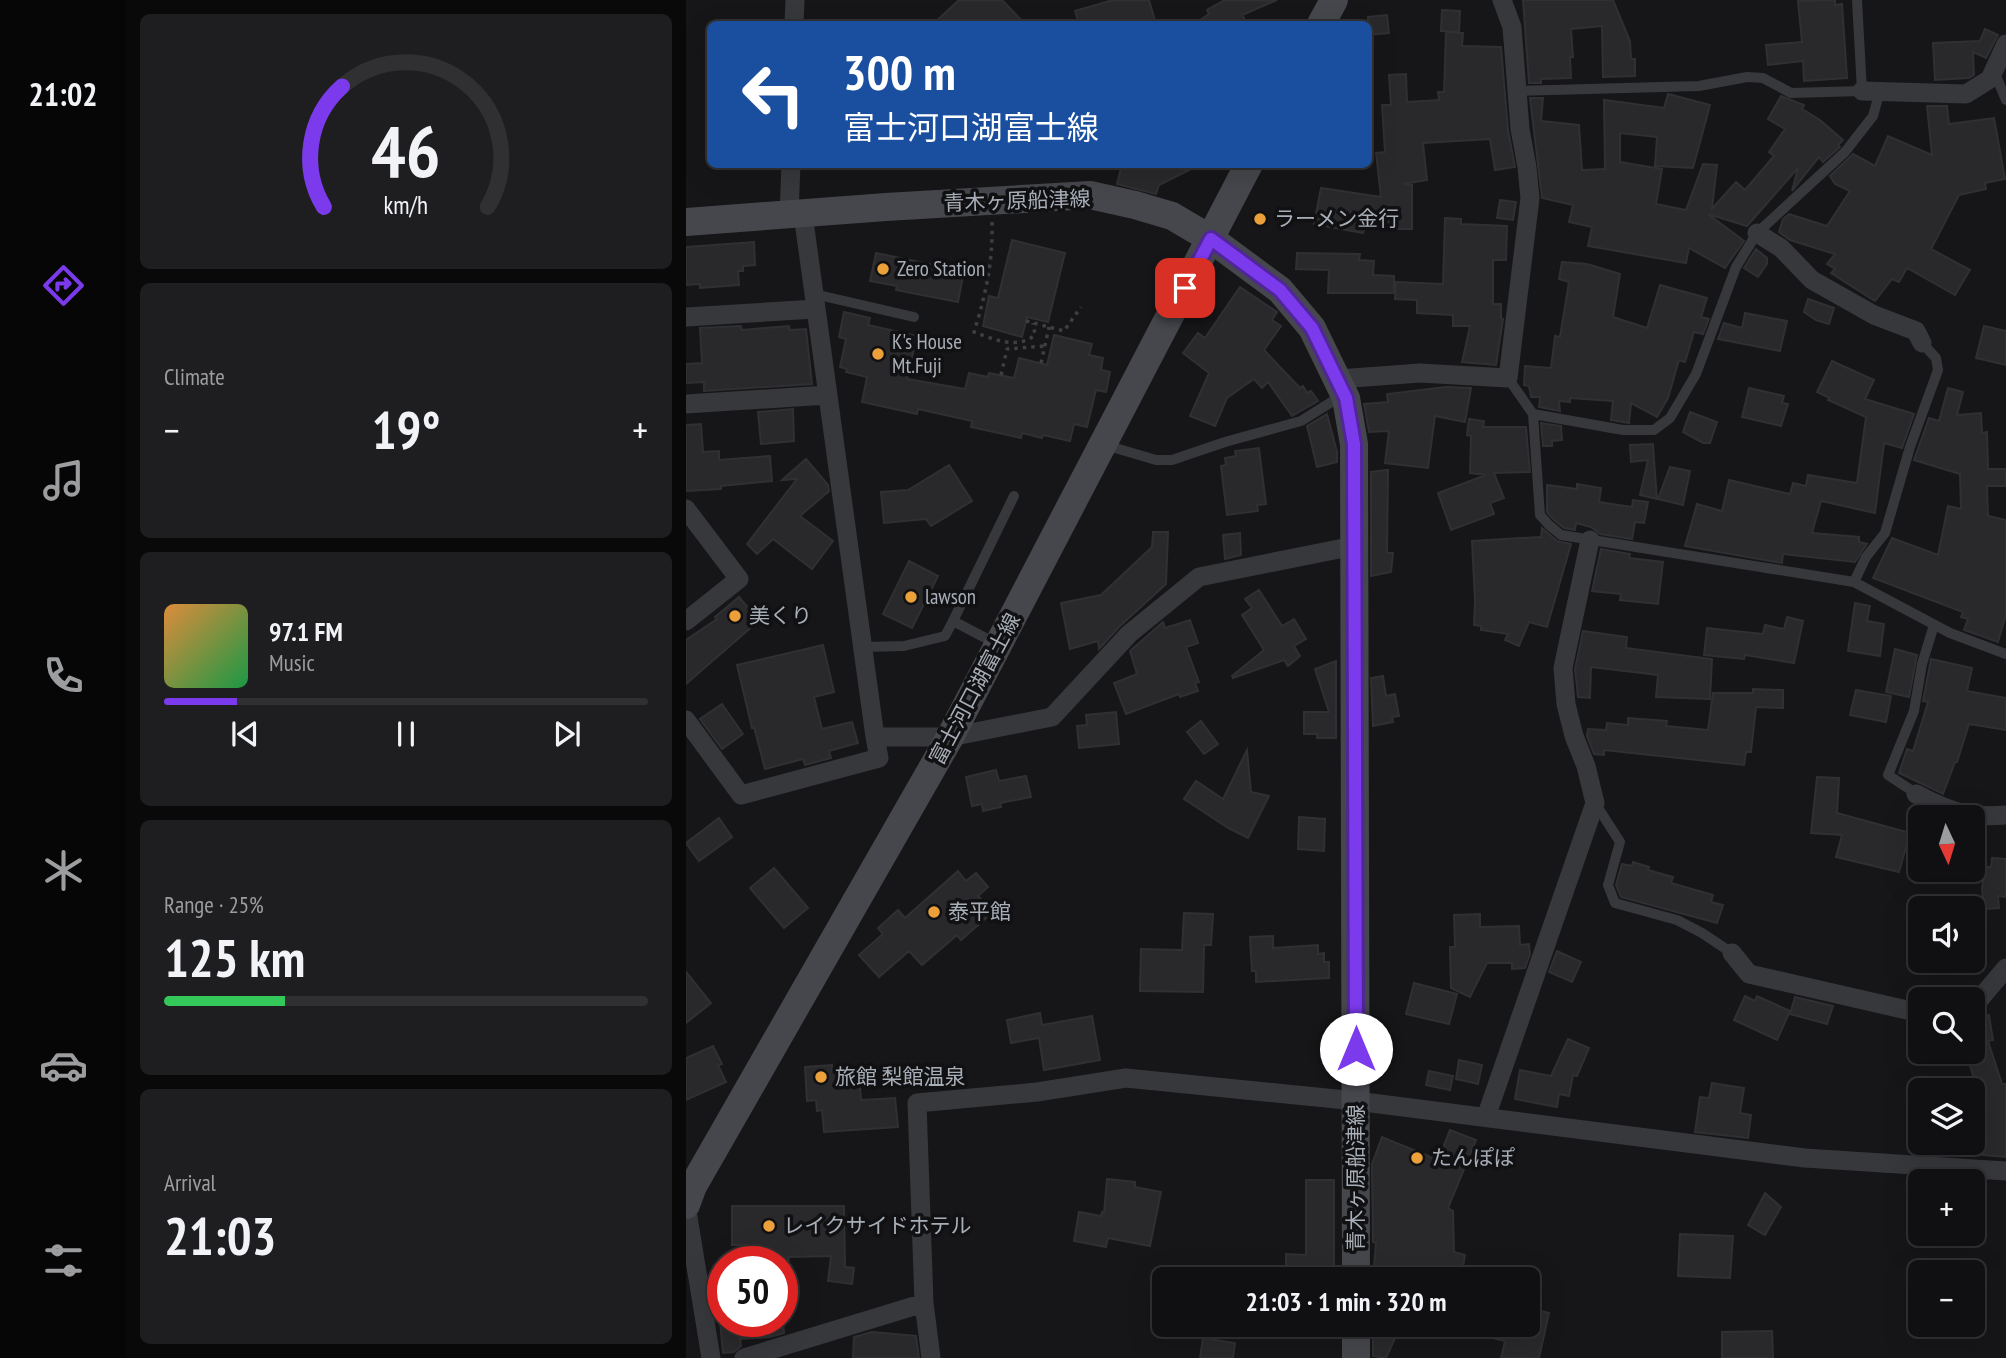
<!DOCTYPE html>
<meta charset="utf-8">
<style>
:root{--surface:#101012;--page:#1e1e20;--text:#f1f3f6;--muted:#9c9d9f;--line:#303032;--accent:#7c3aed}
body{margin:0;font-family:"PT Sans Narrow","Noto Sans JP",sans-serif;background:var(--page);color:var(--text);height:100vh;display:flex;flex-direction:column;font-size:26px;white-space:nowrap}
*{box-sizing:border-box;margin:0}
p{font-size:23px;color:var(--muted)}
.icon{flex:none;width:38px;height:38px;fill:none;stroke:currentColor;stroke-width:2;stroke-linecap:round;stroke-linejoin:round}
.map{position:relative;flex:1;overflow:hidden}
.drawer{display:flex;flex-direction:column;gap:14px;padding:14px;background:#09090a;width:560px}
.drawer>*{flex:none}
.guide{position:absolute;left:21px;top:21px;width:665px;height:147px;border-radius:10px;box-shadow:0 7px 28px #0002,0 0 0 2px var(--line);background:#1a4fa0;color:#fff;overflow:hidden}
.needle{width:46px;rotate:176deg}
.fabs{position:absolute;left:1222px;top:805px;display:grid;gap:14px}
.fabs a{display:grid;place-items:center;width:77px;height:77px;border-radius:10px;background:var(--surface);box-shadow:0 7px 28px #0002,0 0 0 2px var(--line);font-size:35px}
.speed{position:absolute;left:21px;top:1246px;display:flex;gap:14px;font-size:35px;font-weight:700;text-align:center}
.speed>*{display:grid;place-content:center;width:91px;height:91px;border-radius:50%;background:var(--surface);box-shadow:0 7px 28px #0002,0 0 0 2px var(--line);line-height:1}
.speed .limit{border:10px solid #d22;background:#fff;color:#111}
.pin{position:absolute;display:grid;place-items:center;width:60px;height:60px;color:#fff;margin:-30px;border-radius:14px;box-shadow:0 4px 10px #0006}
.me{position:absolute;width:77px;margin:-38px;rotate:0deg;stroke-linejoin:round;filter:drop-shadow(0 0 5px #0008)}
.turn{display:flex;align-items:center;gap:24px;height:147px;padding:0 21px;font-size:32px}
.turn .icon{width:91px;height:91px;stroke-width:2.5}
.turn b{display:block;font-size:49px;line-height:60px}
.big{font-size:52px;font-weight:700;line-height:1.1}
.drawer .card{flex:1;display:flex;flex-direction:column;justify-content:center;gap:10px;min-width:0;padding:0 24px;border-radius:10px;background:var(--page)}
.drawer .dial{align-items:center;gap:0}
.dial svg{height:182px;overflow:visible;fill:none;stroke:var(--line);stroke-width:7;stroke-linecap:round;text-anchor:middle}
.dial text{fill:var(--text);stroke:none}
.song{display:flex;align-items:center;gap:21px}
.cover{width:84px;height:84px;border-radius:10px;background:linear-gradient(135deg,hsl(30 70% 55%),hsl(140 70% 35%))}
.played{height:7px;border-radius:4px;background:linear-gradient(90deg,var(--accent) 15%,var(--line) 15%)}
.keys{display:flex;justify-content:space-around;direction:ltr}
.heat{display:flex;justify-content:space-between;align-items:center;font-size:38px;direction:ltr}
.charge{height:10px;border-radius:5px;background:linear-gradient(90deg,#34c759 25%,var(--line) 0)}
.trip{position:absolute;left:466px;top:1267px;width:388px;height:70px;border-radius:10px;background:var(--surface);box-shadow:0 7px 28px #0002,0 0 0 2px var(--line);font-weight:700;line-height:70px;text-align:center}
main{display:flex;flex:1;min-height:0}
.tab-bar{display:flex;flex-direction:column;width:126px;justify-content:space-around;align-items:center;background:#060607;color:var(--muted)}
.tab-bar .icon{width:49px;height:49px}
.tab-bar .on{color:var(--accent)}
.tab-bar b{font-size:32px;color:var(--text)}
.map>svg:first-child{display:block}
.building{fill:#29292b;stroke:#303033;stroke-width:2}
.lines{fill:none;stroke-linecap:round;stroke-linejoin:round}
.path{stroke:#3d3f43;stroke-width:3.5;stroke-dasharray:3.5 5;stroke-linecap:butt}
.service{stroke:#37383c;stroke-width:10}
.minor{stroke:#37383c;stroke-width:19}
.secondary{stroke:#45474c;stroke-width:28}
.route-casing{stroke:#51269a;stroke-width:18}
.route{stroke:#7c3aed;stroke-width:12}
.poi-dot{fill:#eba03a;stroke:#111113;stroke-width:2.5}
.labels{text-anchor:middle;stroke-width:7;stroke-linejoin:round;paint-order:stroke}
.street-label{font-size:21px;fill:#a8aeb7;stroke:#111113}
.poi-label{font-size:21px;fill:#a8aeb7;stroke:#111113;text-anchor:start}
</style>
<main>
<nav class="tab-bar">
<b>21:02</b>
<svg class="icon on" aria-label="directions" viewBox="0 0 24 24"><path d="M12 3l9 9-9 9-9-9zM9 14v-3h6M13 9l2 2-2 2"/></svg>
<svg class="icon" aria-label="music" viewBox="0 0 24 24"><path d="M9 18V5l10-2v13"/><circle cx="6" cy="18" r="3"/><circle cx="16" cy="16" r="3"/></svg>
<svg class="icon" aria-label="phone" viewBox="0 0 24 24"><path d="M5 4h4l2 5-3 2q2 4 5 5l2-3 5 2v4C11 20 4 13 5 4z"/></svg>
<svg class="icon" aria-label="climate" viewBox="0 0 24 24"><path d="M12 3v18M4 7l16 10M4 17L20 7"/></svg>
<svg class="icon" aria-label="car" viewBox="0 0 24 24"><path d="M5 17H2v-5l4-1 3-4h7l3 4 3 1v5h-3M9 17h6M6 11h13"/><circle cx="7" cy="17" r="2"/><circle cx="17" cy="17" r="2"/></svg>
<svg class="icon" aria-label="filters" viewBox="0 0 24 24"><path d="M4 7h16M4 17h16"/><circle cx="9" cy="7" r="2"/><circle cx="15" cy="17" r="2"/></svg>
</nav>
<section class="drawer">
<div class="card dial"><svg viewBox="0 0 100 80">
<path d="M14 69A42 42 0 1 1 86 69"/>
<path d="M14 69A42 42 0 0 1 22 16" stroke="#7c3aed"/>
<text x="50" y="56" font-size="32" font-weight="700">46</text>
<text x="50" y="72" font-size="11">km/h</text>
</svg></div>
<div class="card"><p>Climate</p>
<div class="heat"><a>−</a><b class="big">19°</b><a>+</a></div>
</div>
<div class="card">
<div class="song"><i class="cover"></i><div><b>97.1 FM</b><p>Music</p></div></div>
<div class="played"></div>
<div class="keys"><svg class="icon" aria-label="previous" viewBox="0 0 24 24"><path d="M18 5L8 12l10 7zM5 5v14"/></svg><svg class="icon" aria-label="pause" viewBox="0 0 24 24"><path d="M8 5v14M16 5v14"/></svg><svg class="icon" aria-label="next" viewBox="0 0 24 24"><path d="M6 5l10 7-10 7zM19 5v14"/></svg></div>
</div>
<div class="card"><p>Range · 25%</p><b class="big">125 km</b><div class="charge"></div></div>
<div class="card"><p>Arrival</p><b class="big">21:03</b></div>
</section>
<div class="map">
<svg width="1320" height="1358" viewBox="0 0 1320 1358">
<rect width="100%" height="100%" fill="#161618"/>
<path class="building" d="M273,0H316L339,24H247Z
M427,0H463L470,24H393L389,11Z
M539,0H591L556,15L562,24H508L523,14L521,10Z
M837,0H927L944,41L945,59H949V76L917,77L916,26L885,29L887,57H884L885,78L855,79V83H843Z
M1149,0V5L1156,4L1161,78L1118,81L1117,61L1082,65L1080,45L1116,42L1112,1Z
M756,10L774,11L773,32L755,31Z
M701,15L703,33L682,35V17Z
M1299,29L1312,35L1300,58L1287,52L1288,75L1283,78L1249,80L1247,43L1294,41Z
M760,32L777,33L776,46L815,47L822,130L829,167L809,170L804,139L737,143L741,180L717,184L726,185V229H678L677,233L628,224L635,188L695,197L690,153L699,152L696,105H705L703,75L720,74L721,102L753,100L752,92H758Z
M982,94L1024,105L1007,168L969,166L971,137L934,133V162L976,169L970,204L1000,210L1017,164L1031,165L1026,209L1050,182L1059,190L1088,156L1083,152L1099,129L1082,119L1095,96L1118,105L1116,109L1134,120L1157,140L1152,145L1154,147L1137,162L1133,157L1106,191L1112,168L1061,226L1022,214L1058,241L1039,268L1003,248L1000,263L902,246L906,227L883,222L887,205L856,198L844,98H857L855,121L893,125L896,170L919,169L918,100L978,108Z
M1241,106H1261L1263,124L1308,118L1319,179L1299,183L1300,189L1273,195L1245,249L1284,270L1269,295L1221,268L1213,282L1206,279L1189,301L1145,273L1149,269L1141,264L1149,254L1104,240L1093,232L1097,219L1103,214L1141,226L1164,191L1149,184L1144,176L1167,154L1189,166L1202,136L1246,155Z
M436,164H515L473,185L470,194L431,184Z
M814,200L830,202L827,220L811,218Z
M759,218L775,219V224L821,226L820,260H807V304H815V318L817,319L810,365L776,362L784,326H767V315L731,313V300L709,299L710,282L757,284Z
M326,240L379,253L362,322L341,317L336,337L297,326L303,296L312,298Z
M68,242L69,265L57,266V271H52L53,285L14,288V284L0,285V247Z
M1070,249L1081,258V264L1072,277L1058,268Z
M190,253L278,271L272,302L210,290L211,286L184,281Z
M611,253L674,254L673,260L688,261L687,275L708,276V293H642L643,270L610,269Z
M876,262L901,264L934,274L927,317L961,328L974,285L1021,298L1015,317L1023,319L1017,334L1008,332L999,362L993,360L982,398L971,417L945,403L943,423L925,420L927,401L884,398V402L873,401L874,411L853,407L854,397H845L843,386L838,385L839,366L865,368L869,336L874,337L883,282L873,279Z
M554,287L591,312L586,320L595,326L578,350L614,388L617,386L621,393L625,391L632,401L606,416L582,382L576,388L568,379L541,398L529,426L504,416L523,373L497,353L512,333L519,338Z
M1122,299L1148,308L1143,324L1130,320L1118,312Z
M158,312L184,318L182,325L231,336L221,379L279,389L283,373L302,377L303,373L328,378L333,358L361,365L368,335L406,344L403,355L417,358L415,370L424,372L420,392L410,390L401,427L388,424L384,441L357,435L356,438L336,433L335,438L285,427L286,421L232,409L231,414L176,402L181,377L160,372L161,369L154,367L160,339L153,337Z
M1059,313L1101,321L1094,351L1032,339L1038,323L1056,328Z
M55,326L56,330L103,326L104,330L120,329L126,384L18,391V382L0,383V364L16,363L14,328Z
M1298,326L1320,331V365L1290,358Z
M1146,361L1188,380L1179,399L1228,414L1216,448L1198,443L1189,513L1135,501L1126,533L1173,537V542L1181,544L1169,562L1097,554L1096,563L999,546L1011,504L1036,511L1043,480L1104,494L1107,483L1120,486L1122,475L1171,483L1180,417L1142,400L1144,398L1131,392Z
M760,387L785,388L779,422L749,416L742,468L699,463L703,431L683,432L678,404L702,402L701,394Z
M1063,388L1098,396L1096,403L1102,404L1095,426L1056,417Z
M1262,388L1277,392L1271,415L1295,413L1296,433L1301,432L1302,469H1320V486H1301L1302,516L1320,520V614L1312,642L1278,630L1282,619L1275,617L1277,612L1187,578L1206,538L1252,555L1262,506L1275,509L1274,474L1228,460L1243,418L1253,421Z
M107,409L108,441L75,444L72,412Z
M1004,412L1031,422L1024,443H1017L997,432Z
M641,414L651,452V462L631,467L621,426Z
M783,419L798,421L797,427H840L844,472L808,473L818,498L804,503L808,514L765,530L752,493L800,475L784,473L785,436L781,435Z
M855,423L875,426L876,440L866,441V446H857Z
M15,424L17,452L33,451V460L84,456L86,481L35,486V489L0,491V425Z
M967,444L968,460L971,499L954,495L962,460L945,462L944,445Z
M573,448L580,504L571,505L572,511L541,515L535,466L540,465L539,458L550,456L549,451Z
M120,459L142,485L143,491L114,516L147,541L126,569L87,539L71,554L61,544L111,479L96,480Z
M263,465L286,501L245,526L240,519L198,523L195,492L222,490Z
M984,467L1004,471L997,505L972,499Z
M702,470L701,553H707L705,572L685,576V472Z
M891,484L915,488L913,502L946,507L947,500L962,502L958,523L949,522L946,539L914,534L905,527L890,523L889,530L878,528L868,520L861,512V485L891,489Z
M856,528L871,541L885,544L861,627L843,622L833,646L819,640L822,634L795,630V626L788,625L789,600L786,541L855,537Z
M467,532H482L480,584L434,626L413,649L412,641L384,649L375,603L415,595L466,547Z
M554,533L555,555L539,559L537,535Z
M915,549L944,554L943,558L977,562L972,604L934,600L935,594L906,591Z
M223,561L252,576L226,628L197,614Z
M573,590L596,626L608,619L620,639L608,646L614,656L602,666L598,660L547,678L546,676L578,650L556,615L566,608L559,599Z
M53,597L68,615L65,618L69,624L0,684V640L31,619L29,617Z
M1169,603L1184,606L1181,621L1198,624L1194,656L1162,651Z
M1101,617L1117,621L1108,663L1059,655L1058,659L1018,655L1021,628L1077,634L1079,625L1098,629Z
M504,620L512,643L500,647L513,682L509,683L512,691L494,697L493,694L440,714L428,683L451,674L444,651L477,622L479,628Z
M897,631L941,637L940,648L1026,659L1024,699L970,697L972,675L905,667L904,698L892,697L889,669Z
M137,645L148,692L128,697L136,729L166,722L172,743L143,751L145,758L119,765L117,759L79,769L68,727L66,728L51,665Z
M1209,649L1231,655L1223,697L1200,692Z
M1245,659L1286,668L1281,691L1320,698V730L1283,724L1271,762H1269L1257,794L1213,773L1221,749L1227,751L1242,702L1237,701Z
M650,661V738H631V734H618V712H643L629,669Z
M697,676L700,696L709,694L713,716L706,717L707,722L687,726L685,678Z
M1067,689L1097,690V708L1070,707L1065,752H1060L1058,765L918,750V755L908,754L901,736L902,729L920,730L921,723L942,725V718L981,721L980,726L1022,730L1027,693H1067Z
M1170,690L1205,696L1200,722L1164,715Z
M36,704L57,734L36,749L14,719Z
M430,712L433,744L393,748L391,726L401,725L400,715Z
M515,721L532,744L518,754L501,732Z
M561,750L565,792L583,796L562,838L542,828L498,799L510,781L537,799Z
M310,770L313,781L340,776L345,797L314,803L315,807L297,811L296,804L286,806L280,777Z
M1131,777L1153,778L1151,813L1224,833L1213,872L1150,857L1156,835L1125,833Z
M613,817L639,819L638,851L612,849Z
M33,818L46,837L13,861L0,843Z
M1306,858L1320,859V897L1312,896L1313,908L1298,909L1296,889L1299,867H1305Z
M947,862L963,867L962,870L987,877L985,883L1027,895L1025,902L1037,905L1031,923L935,897L930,885L936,864L946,866Z
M88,868L122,908L98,928L64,888Z
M272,871L280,881L290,873L302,887L292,896L307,912L275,940L271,935L236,965L223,951L193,977L173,955L197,934L192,928L212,910L219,918Z
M498,913L527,914L525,945H518L517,992L454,991L455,949L496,950Z
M794,914V927L833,926L834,945L843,944L844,954L839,968L826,969V963H801L784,997L765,988L764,947H769L768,915Z
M587,936V948L632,945V954L638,953V962H643V978L570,982V971H566L564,937Z
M871,951L895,962L886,982L863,972Z
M0,972L25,1003L0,1023Z
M728,983L771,994L763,1024L720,1014Z
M1059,996L1069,1001L1071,996L1104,1011L1091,1040L1048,1020Z
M1109,997L1147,1006L1141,1024L1104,1014Z
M354,1013L356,1025L406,1016L414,1060L358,1070L353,1038L325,1043L321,1020Z
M1303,1015L1307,1040L1302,1041L1316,1084H1320V1157L1286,1154V1104L1296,1105L1282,1059L1286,1058V1020Z
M882,1039L903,1048L891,1076L887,1075L883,1096L873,1094L871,1107L829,1099L834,1070L865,1076Z
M27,1046L36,1064L32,1065L40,1082L0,1100V1058Z
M773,1060L796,1065L792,1084L770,1079Z
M146,1065V1071L160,1070V1076L173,1075L175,1100L209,1098L212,1127L138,1132L136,1110L131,1111L130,1100L121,1101L119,1067Z
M743,1071L767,1076L764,1090L740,1085Z
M1026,1083L1058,1088L1054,1113L1065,1115L1062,1138L1009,1132L1014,1097L1023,1098Z
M764,1130L790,1140L762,1208L767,1211L768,1252L779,1255L775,1279H687L690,1243L687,1242L686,1164L696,1137L752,1160Z
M421,1179L449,1182V1187L475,1192L464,1246L422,1238L420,1247L388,1241L393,1212L415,1216L416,1212L418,1213Z
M620,1180H648V1279H600V1254L620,1255Z
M1079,1193L1095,1207L1079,1235L1062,1225Z
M46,1206H158L159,1267L168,1268L166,1284L142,1281L145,1256L102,1257L103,1262H62L61,1245H46Z
M994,1234L1047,1236L1044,1278L992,1276Z
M842,1308L863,1313L853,1358H815L819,1341L778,1331L779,1325H842Z
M34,1321H97L98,1333L84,1337L54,1339L55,1346L48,1352L37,1353Z
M687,1325H715L700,1358L687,1356Z
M1086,1331L1087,1358H1036V1332Z
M186,1332L230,1336L233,1358H167L168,1337Z
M517,1338L549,1343L547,1358H514Z"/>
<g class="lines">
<path class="path" d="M306,222C307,262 300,294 288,332C307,339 331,350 349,335L347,323
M340,321L378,331L395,307
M355,363L363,327
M315,375L321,349L359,346"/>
<path class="service" d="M1308,71L1320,100
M832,91L1013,86L1061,77L1077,78L1105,93L1176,91L1171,0
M128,294L228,317
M822,378L847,414L937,430H968L984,418L1010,374L1050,267L1071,233L1159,152L1187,116L1194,91
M847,414L854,515L863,525L875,535L1168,582L1264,633L1320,654
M419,445L470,460H486L539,442L615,421L655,396
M1168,582L1180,557L1199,533L1224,447L1252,370L1250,358L1236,343
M309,643L267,621L328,496
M176,647L218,646L259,636L267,621
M1231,794L1202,775L1228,711L1236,664L1248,625
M909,803L934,842L922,885L929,903L991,920L1016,933L1046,953"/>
<path class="minor" d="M108,24L109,0
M1176,91L1280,94L1304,79L1320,44
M117,214L189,737H264L366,717L443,634L513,577L668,546
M103,215L105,164
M1071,233L1095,248L1126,280L1188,315L1230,331L1236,343
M0,317L129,309
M652,379L734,373L822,378L844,198L841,167L834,129L826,27L816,0
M0,404L141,395
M0,509L53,579L0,621
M0,720L55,795L193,758L189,737
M1230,794C1264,812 1282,818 1320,815
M1046,953L1063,974L1234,1013
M1286,1008L1320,968
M800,1117L909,803L900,766L888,736L880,704L877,668L904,540
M0,1205L25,1358
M58,1358L238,1303
M245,1358L238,1303L231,1103L351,1092L440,1078L670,1101L1119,1158L1320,1171"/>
<path class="secondary" d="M635,24L648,0
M0,222L200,207L404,195L449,205L486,216L525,239L594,290L626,328L660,398L668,444L670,1279
M0,1205L7,1186L264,737L563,164
M670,1325V1358"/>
</g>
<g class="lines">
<g class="route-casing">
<path id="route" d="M499,288L525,239L594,290L626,328L660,398L668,444L670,1049"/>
</g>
<use href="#route" class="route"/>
</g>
<g class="poi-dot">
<circle cx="574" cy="219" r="7"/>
<circle cx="197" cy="269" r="7"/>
<circle cx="192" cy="354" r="7"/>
<circle cx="225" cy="597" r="7"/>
<circle cx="49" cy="616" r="7"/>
<circle cx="248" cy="912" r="7"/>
<circle cx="135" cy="1077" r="7"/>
<circle cx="731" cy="1158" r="7"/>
<circle cx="83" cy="1226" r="7"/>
</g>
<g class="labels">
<g class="street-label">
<text transform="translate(331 201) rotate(-2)" y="7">青木ヶ原船津線</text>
<text transform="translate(289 689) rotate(-62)" y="7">富士河口湖富士線</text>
<text transform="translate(670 1178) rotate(-90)" y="7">青木ヶ原船津線</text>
</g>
<g class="poi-label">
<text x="588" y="226">ラーメン金行</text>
<text x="211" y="276">Zero Station</text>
<text x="206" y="349">K's House<tspan x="206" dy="24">Mt.Fuji</tspan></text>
<text x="239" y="604">lawson</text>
<text x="63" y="623">美くり</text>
<text x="262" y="919">泰平館</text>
<text x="149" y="1084">旅館 梨館温泉</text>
<text x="745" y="1165">たんぽぽ</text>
<text x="97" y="1233">レイクサイドホテル</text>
</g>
</g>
</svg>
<div class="fabs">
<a><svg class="needle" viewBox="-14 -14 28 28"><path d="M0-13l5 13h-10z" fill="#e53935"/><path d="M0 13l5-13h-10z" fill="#9c9d9f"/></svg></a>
<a><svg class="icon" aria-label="sound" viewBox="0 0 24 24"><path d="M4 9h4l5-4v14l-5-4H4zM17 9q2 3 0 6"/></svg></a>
<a><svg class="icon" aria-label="search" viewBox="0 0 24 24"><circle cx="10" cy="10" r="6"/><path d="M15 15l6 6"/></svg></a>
<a><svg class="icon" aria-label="layers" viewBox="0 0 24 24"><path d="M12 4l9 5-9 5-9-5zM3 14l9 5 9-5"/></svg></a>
<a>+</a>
<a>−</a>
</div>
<div class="speed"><div class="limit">50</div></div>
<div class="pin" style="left:499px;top:288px;background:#d93025"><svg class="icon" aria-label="arrive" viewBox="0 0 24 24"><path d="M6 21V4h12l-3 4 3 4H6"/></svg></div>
<svg class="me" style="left:670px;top:1049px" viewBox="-20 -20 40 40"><circle r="19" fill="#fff"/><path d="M0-13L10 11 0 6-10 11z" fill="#7c3aed"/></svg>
<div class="trip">21:03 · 1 min · 320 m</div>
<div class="guide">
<div class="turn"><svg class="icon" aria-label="left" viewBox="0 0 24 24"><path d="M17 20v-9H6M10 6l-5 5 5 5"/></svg><div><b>300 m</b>富士河口湖富士線</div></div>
</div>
</div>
</main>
